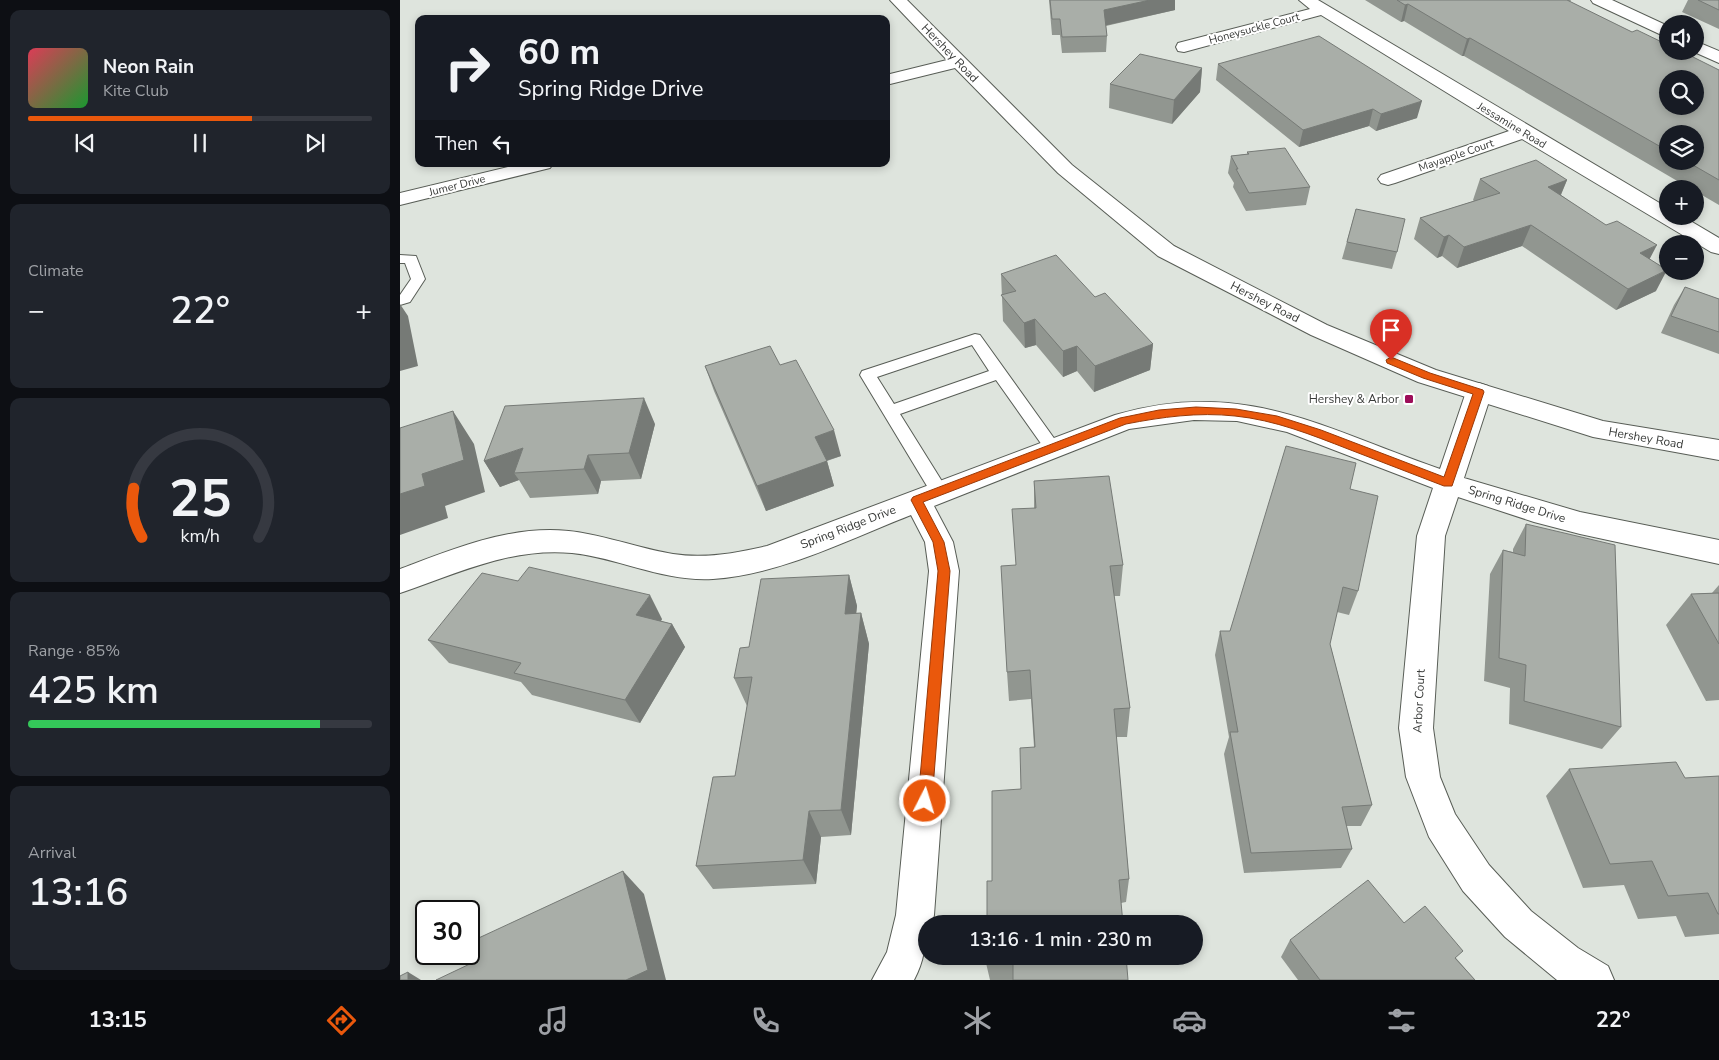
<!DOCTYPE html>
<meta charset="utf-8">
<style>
:root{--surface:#171b24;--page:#20242c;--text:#f1f3f6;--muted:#9ea1a6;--line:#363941;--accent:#ea580c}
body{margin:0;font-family:"Nunito Sans",sans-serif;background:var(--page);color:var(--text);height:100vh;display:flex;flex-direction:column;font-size:19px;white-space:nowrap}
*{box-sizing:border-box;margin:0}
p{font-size:16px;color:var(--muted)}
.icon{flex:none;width:28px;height:28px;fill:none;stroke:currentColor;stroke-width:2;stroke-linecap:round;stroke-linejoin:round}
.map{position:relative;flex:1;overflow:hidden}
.drawer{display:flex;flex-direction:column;gap:10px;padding:10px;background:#0d0f14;width:400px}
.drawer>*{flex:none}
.banner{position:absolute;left:15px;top:15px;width:475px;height:152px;border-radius:10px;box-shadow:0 2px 8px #0003;background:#171b24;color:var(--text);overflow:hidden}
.fabs{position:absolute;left:1259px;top:15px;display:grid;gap:10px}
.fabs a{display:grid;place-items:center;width:45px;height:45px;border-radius:50%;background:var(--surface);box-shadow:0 2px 8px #0003;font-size:25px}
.speed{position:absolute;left:15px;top:900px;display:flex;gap:10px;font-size:25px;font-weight:700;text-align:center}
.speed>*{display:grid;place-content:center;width:65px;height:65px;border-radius:50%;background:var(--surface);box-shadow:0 2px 8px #0003;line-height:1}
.speed .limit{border:2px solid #111;border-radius:8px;background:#fff;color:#111}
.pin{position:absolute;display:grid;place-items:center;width:42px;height:42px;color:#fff;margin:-51px -21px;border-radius:50% 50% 50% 0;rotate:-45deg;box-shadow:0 0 5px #0007}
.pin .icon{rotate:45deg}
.me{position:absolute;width:55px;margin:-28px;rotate:5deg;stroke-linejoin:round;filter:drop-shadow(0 0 4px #0008)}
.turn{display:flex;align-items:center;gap:18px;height:105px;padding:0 20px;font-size:22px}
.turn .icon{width:65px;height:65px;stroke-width:2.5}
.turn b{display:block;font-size:35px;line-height:42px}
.then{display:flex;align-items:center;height:48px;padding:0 20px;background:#0003;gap:10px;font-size:19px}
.big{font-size:38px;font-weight:600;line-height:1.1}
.drawer .card{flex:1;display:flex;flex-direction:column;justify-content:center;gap:8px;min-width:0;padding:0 18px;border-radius:10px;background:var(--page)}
.drawer .dial{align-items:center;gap:0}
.dial svg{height:130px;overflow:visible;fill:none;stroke:var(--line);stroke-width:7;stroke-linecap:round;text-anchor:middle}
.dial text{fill:var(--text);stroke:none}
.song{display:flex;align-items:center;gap:15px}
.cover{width:60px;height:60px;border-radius:8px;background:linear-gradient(135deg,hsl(350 70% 55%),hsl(130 70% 35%))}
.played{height:5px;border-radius:2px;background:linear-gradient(90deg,var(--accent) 65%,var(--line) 65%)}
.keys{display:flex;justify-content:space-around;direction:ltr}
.heat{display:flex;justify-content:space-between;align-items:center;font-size:28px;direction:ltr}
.charge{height:8px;border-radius:4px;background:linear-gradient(90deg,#34c759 85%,var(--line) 0)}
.trip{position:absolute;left:518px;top:915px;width:285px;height:50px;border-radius:25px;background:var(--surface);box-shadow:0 2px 8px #0003;font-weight:600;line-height:50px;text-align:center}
.dock{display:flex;height:80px;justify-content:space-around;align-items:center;background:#090b0e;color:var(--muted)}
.dock .icon{width:35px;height:35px}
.dock .selected{color:var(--accent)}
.dock b{font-size:22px;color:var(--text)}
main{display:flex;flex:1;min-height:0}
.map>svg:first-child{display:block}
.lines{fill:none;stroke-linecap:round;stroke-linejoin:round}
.lane-casing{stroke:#585d56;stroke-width:2}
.street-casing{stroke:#585d56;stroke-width:2}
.secondary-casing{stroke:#585d56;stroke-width:2}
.lane{fill:#fff;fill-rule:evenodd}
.street{fill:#fff;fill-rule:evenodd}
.secondary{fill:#fff;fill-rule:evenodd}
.wall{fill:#919690;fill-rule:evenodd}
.shaded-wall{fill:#767a76}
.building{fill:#a9aea8;stroke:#767a76;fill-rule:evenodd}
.route{fill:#ea580c;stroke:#983908}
.poi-dot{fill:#9d0d59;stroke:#fff;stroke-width:2}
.labels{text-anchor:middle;stroke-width:4;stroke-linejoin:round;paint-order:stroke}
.far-street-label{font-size:11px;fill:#393b39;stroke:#fff}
.street-label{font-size:12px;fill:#393b39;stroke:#fff}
.poi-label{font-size:12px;fill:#393b39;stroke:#fff;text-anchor:end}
</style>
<main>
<section class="drawer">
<div class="card">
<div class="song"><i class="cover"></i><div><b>Neon Rain</b><p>Kite Club</p></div></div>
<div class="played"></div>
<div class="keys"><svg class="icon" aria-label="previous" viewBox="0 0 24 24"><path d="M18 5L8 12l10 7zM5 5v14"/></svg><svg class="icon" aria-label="pause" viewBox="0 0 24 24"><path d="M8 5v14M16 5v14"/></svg><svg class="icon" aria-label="next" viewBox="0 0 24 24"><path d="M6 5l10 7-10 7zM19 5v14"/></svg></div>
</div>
<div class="card"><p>Climate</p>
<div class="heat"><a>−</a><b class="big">22°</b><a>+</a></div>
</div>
<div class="card dial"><svg viewBox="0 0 100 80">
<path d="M14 69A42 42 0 1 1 86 69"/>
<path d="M14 69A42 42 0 0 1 9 39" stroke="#ea580c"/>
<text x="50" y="56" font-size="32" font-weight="700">25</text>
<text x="50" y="72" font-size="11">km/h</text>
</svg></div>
<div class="card"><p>Range · 85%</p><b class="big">425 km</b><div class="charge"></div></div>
<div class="card"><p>Arrival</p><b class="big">13:16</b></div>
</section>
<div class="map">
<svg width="1319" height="980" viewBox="0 0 1319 980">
<rect width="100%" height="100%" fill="#dee4dd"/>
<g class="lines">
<g class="lane-casing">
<path id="lane" d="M0,255L16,256L25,279L10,302L0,305V295L11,279L5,263H0Z
M575,334L580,335L661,448L659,452L653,454L647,452L596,380L500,414L548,491L545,496L539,498L533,496L460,375L462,371ZM572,345L589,371L494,404L477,377Z"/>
</g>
<g class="street-casing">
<path id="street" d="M899,0H918L1268,208V216H1282L1319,238V254L1311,252L1122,139L995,183L988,185L981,183L978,179L981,175L1109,131L921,15L784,52L778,51L776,47L778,43L910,9Z
M1191,0H1212L1268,26V38L1193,3Z
M1295,41L1319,51V63L1292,51H1295Z
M1079,383L1088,386L1092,392L1064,478L1180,512L1319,540V564L1180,534L1134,522L1058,497L1045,536L1033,728L1040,777L1055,814L1089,865L1131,911L1178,948L1208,966L1214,980H1157L1105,937L1063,891L1029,837L1006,777L999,728L1017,536L1033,488L887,432L837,421L794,420L729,429L534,506L553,542L559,571L534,915L532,924H526C526,945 524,961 514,980H472L487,952L496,915L529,571L525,542L511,515C447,540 382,574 313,579C263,582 220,558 172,553C111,547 56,574 0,593V569C48,551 98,530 150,530C193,530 231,547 273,554C305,559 336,553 367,546L715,415C843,377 924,429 1040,469L1066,392L1070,386Z"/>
</g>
<g class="secondary-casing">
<path id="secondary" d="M490,0H507L672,165L774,246L927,325L1036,370L1203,421L1319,440V460L1193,437L1018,382L911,335L758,256L658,173L555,68L486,85V75L547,60Z
M120,164H153L150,168L0,205V193Z"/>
</g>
<use href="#lane" class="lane"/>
<use href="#street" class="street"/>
<use href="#secondary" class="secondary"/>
</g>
<path class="wall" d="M649,0H775V10L706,26L707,36L706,52L662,53L660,35H652Z
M965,0H1171L1170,2L1232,32L1319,70V205L1295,191V189H1291L1064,56H1062L1004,21L1001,22ZM1268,134L1295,161H1268Z
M1288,0H1319V29L1282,12Z
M818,64L1017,118L976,131L969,126L899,147L816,80Z
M802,68L800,92L772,124L709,108L710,84Z
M847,152L910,187L906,205L846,211L833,187L834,183L828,173L831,156L847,154Z
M1080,179L1167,180L1161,195L1250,259L1256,291L1216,310L1122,246L1057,268L1042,256L1037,258L1014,239L1020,218L1074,201L1073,200Z
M956,209L997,252L992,269L942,259Z
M601,274L695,297L753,344L750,370L694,392L677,371L663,377L636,345L625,348L603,321Z
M1285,287L1319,299V354L1261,333L1274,305Z
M380,365L441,456L427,461L434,486L366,511L314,391L305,366Z
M255,424L241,479L201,481L198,494L130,498L119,480L100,487L84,461Z
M634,481L723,565L720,596H714L730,708L727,737H716L729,879L726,902L721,903L592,881L634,747L631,699L609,701L607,672L634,508Z
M950,489L958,591L949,615L937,612L930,644L972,805L961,826H946L952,849L941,868L844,873L824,754L829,737L815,655L820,631H830Z
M1126,524L1221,727L1202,749L1109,724L1110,688L1084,681L1090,574L1103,550L1113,552V549Z
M449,575L457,606L456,613H461L469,644L451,835L421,837L416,884L313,889L296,866L335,776L347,706L334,678L349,647Z
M1319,585V700L1306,701L1266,625L1291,594L1312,593Z
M262,619L261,621L272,624L285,647L240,723L132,695L121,682L49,663L28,640Z
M1169,769L1285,778L1319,776V934L1285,937L1276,916L1238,919L1224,885L1183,888L1146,796Z
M1004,923L1056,958L1075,980H898L881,957L890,940Z
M586,956L728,980H590L586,963Z"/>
<path class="shaded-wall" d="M750,0H775V10L703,26L704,10Z
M1008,4L1004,21L1001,22L1005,5Z
M1070,38L1064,56H1062L1067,39Z
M802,68L800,92L772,124L774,100Z
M1022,101L1017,118L976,131L981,114Z
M973,109L969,126L899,147L903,130Z
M1167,180L1158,201L1148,187Z
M1131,225L1122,246L1057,268L1064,247Z
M1049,235L1042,256L1037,258L1044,237Z
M1257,245L1246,266L1240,253Z
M1267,270L1256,291L1216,310L1228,289Z
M0,304L8,316L18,366L0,371Z
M635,319L636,345L625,348L624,323Z
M753,344L750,370L694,392L695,366Z
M677,346V371L663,377V351Z
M244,398L255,424L241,479L229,453Z
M53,411L74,444L85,492L45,506L48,518L0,535V494L22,474Z
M434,430L441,456L422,462L415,437Z
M123,448L114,473L119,480L100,487L84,461Z
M188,455L201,481L198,494L184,469Z
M427,461L434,486L366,511L357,486Z
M449,575L457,606L453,644L445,614Z
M250,595L262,619L250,639L236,615Z
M461,613L469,644L451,835L441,810Z
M272,624L285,647L240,723L225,700Z
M409,811L421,837L416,884L403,860Z
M223,871L244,894L266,980H226Z
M8,972L21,980H8Z"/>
<path class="building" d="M650,0H750L704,10L707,36L662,37L660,19H652Z
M997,0H1167L1232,32L1237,30L1268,45V51H1281L1319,70V180L1286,161H1295V134H1268V151L1070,38L1067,39L1008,4L1005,5ZM1268,79H1295V106H1268Z
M1298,0H1319V10Z
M919,36L1022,101L981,114L973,109L903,130L818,64Z
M740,54L802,68L774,100L710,84Z
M885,148L910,187L849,193L836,169H838L831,156L849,154L847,152Z
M1136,160L1167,180L1148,187L1206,225L1217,221L1257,245L1240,253L1267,270L1228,289L1131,225L1064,247L1049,235L1044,237L1020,218L1100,193L1080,179Z
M956,209L1005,219L997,252L947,242Z
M656,255L695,297L705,293L753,344L695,366L677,346L663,351L635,319L624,323L601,295L616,291L601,274Z
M1285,287L1319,299V332L1271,316Z
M370,346L380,365L396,360L434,430L415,437L427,461L357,486L305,366Z
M244,398L229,453L188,455L184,469L114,473L123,448L84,461L105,406Z
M53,411L64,460L22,474L25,486L0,494V428Z
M886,446L956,463L950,489L978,496L958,591L943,587L930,644L972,805L942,807L952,849L851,853L830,732H838L820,631H830Z
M709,476L723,565L710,566L730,708L714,709L729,879L719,880L723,924H587V881H592V791L621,789L620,748L635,747L630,670L607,672L601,566L616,565L612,509L636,508L634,481Z
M1126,524L1215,545L1221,727L1124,701L1126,665L1099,658L1103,550L1125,556Z
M129,567L250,595L236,615L272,624L225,700L114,673L121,663L28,640L82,573L118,581Z
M449,575L445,614L461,613L441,810L409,811L403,860L296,866L313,777L335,776L352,677L334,678L340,648L349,647L361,579Z
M1319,593V644L1291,594Z
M1276,762L1285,778L1319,776V914H1318L1308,893L1268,896L1252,861L1210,864L1169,769Z
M223,871L248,970L226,980H36L74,962L70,942Z
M968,880L1004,923L1025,906L1063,951L1055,958L1075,980H920L890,940Z
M586,956H726L728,980H613V962L586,963Z
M8,972V980H0V976Z"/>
<path class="route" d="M991,357L1030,373L1083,390L1084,392L1052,486H1044C1012,474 980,461 948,449C912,435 875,420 835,416C798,412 762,417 726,424L523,502L544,542L550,571L532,801L530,806L525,808L520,806L518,801L538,571L533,542L511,500L513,497L720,418L759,410L796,407L836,409L877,416L921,430L1044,477L1073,394L1023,378L987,363L986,360Z"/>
<rect class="poi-dot" x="1004" y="394" width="10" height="10" rx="2.5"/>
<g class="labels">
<g class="far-street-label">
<text transform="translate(854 28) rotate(-15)" y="4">Honeysuckle Court</text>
<text transform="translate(1112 125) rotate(31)" y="4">Jessamine Road</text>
<text transform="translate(1056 155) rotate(-19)" y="4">Mayapple Court</text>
<text transform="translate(57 185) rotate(-14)" y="4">Jumer Drive</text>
</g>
<g class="street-label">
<text transform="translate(550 53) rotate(46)" y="4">Hershey Road</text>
<text transform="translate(865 302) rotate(27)" y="4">Hershey Road</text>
<text transform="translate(1246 438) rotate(10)" y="4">Hershey Road</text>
<text transform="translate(1117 504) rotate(17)" y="4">Spring Ridge Drive</text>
<text transform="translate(448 527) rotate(-21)" y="4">Spring Ridge Drive</text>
<text transform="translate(1019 701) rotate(-87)" y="4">Arbor Court</text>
</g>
<g class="poi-label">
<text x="999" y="403">Hershey &amp; Arbor</text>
</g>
</g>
</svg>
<div class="fabs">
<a><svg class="icon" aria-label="sound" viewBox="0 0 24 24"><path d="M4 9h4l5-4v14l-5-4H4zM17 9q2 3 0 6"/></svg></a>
<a><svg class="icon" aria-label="search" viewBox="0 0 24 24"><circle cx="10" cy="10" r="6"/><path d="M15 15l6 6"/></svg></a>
<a><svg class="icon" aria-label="layers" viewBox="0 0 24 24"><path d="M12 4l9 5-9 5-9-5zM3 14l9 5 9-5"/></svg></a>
<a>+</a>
<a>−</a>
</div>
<div class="speed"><div class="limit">30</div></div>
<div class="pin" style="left:991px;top:360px;background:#d93025"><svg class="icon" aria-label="arrive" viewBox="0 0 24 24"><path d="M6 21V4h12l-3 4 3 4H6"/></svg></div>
<svg class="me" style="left:525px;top:801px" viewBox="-20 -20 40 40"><circle r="17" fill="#ea580c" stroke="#fff" stroke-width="3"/><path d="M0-11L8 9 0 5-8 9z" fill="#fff"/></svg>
<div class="trip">13:16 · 1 min · 230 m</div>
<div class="banner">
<div class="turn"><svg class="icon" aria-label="right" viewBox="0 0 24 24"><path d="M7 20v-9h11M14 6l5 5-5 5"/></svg><div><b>60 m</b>Spring Ridge Drive</div></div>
<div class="then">Then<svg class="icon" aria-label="left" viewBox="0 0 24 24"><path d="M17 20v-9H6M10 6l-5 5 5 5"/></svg></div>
</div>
</div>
</main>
<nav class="dock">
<b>13:15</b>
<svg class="icon selected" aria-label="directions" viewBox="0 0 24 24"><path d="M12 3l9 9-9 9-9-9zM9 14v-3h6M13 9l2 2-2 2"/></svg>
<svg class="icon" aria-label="music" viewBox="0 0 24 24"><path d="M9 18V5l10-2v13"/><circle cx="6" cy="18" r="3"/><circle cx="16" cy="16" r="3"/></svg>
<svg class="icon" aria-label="phone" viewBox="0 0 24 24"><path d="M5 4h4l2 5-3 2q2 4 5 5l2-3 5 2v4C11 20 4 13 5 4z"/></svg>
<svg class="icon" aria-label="climate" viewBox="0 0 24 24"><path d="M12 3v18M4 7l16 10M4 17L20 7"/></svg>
<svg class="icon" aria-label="car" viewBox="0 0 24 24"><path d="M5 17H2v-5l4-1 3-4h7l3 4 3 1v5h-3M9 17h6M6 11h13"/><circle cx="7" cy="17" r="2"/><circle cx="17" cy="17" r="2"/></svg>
<svg class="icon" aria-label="filters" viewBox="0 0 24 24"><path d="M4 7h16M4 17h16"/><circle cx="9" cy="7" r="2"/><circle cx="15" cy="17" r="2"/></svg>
<b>22°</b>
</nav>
